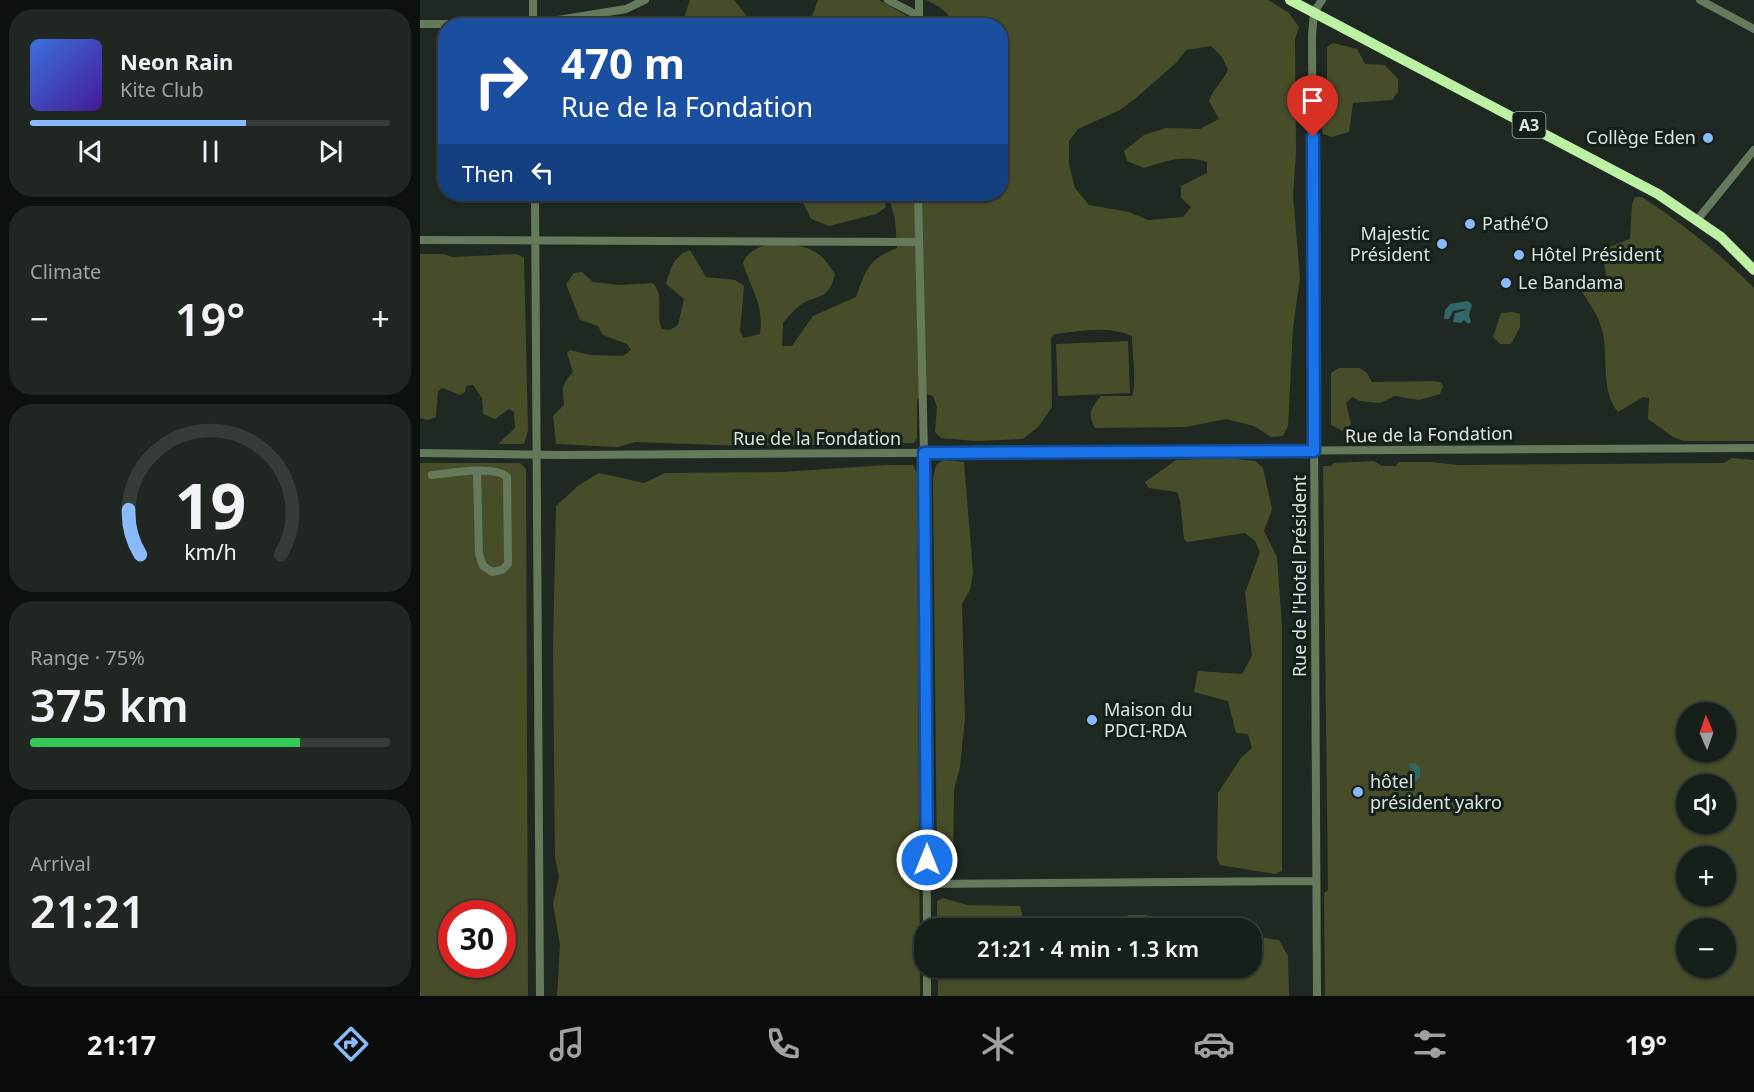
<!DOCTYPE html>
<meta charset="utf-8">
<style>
:root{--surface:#171f1a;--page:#202723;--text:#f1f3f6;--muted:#9ea2a2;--line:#363d39;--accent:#89bafc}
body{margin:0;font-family:"Noto Sans",sans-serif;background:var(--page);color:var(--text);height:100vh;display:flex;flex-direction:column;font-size:22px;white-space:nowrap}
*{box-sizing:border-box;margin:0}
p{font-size:20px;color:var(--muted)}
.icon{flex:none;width:33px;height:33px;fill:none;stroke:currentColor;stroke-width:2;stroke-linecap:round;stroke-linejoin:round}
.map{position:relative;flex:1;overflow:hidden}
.drawer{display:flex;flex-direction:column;gap:9px;padding:9px;background:#0d110e;width:420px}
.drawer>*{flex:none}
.guide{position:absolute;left:18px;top:18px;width:570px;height:183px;border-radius:24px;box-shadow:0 2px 4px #0004,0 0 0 2px var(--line);background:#1a4fa0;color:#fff;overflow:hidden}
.needle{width:39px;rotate:358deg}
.controls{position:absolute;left:1256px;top:702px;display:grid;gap:12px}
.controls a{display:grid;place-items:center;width:60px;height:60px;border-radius:50%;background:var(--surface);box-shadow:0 2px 4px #0004,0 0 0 2px var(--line);font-size:30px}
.speed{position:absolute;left:18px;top:900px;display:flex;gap:12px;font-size:30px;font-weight:700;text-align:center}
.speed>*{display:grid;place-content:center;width:78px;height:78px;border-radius:50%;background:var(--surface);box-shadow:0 2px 4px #0004,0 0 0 2px var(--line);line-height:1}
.speed .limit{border:9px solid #d22;background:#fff;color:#111}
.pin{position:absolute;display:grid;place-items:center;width:51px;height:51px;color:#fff;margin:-62px -26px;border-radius:50% 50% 50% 0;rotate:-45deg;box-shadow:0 0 6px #0007}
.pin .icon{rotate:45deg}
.me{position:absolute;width:66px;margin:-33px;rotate:0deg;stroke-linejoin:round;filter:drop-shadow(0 0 4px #0008)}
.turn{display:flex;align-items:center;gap:21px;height:126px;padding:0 24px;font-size:27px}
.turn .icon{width:78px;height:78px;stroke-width:2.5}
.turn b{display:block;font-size:42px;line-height:51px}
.then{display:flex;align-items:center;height:57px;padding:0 24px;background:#0003;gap:12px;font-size:22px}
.big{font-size:45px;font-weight:600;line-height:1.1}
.drawer .card{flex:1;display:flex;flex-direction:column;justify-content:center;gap:9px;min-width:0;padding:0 21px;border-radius:24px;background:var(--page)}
.drawer .dial{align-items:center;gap:0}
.dial svg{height:156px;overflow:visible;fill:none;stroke:var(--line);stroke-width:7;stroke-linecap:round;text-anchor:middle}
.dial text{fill:var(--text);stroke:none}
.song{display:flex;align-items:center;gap:18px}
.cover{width:72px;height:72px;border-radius:9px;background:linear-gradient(135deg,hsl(220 70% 55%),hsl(260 70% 35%))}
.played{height:6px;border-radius:3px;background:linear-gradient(90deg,var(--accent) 60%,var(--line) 60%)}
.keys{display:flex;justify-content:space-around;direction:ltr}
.heat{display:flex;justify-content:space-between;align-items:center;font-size:33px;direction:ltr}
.charge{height:9px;border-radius:4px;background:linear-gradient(90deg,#34c759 75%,var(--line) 0)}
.trip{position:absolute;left:494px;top:918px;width:348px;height:60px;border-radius:24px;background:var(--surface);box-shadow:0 2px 4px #0004,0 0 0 2px var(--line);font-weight:600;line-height:60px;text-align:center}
.dock{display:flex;height:96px;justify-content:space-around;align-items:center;background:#090c0a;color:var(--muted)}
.dock .icon{width:42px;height:42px}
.dock .current{color:var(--accent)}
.dock b{font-size:27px;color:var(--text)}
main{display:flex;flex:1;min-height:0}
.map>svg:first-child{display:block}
.green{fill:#484d29;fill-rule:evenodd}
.water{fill:#326767}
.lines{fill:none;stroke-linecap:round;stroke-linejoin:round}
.minor{stroke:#657a5b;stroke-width:8}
.highway{stroke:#bcf1a3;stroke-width:10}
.route-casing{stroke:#114b97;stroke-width:15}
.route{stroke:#1a73e8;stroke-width:10}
.poi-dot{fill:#89bafc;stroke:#151f19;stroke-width:2}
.labels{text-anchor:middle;stroke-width:6;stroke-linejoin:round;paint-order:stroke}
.shield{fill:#151f19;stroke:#a1a8a4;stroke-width:1.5}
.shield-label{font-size:16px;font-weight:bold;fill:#dde3df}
.poi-label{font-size:18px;fill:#dde3df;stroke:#151f19;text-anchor:start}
.street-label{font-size:18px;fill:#dde3df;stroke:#151f19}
</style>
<main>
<section class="drawer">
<div class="card">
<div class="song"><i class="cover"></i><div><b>Neon Rain</b><p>Kite Club</p></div></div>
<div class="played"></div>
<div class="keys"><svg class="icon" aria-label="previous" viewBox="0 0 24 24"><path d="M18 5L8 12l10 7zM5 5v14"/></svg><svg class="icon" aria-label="pause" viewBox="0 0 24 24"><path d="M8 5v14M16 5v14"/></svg><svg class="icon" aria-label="next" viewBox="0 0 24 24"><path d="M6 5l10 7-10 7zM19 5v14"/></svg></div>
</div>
<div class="card"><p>Climate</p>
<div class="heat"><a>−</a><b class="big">19°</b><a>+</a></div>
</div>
<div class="card dial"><svg viewBox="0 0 100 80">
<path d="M14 69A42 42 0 1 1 86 69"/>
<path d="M14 69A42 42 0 0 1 8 46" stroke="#89bafc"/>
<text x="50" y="56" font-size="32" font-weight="700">19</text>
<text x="50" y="72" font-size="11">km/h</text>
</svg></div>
<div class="card"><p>Range · 75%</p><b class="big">375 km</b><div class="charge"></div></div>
<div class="card"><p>Arrival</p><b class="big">21:21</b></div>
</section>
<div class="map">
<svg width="1334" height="996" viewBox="0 0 1334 996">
<rect width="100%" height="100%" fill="#1f2922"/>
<path class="green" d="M270,0H314L334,25H266L265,15Z
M398,0H459L503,25H398L391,19Z
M506,0H848L869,13L879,27L875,39L876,153L873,195L880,278L873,328L868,426L863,436L851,437L834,426L806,419L766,427L675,428C667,414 671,408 681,396H712C717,384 712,352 712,336C687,325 661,331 634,334L631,338L632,407L619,426L603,439L555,441L521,438L515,432L517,407L513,396L505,394L497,400V438L494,443L324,446L215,442L198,447L136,444L133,416L144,405C143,387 140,387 153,372L147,353L150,350L170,355L203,356L211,350L207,344L183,335L178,326L160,320L146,284L154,273L162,272L173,282L200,285L233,283C245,297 235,315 242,329L250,330L258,325L264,299L246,284C250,269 254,255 270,250L286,277L315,280L324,286L320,330L323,338L340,334C344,303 332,292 323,263C333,236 385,240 403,258C408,263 411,269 415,274C409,297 404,294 385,302C377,306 369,316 363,323L362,346H372L393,316L436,297C446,270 448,259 477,248L475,219L468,194H580V26L532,25C530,11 518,6 506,0ZM791,46L802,57L808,70C802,83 793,88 789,101L799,119L780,129L746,128L724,135L704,151L707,161L724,168C745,161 766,154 787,162V173L761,186V198L771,207L763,217L728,220L709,212L669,205L655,188L649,165V141L658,129L700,110L717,97L757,62L766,50Z
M913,43L937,49L945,64L965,65L978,79V92L972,100L933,103L929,132L912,137L903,134L901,125L907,111V47Z
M379,194H463L466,207L456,214L409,226L391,219Z
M1215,197H1222C1263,224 1299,253 1334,288V441H1264L1253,437L1228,419L1229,398L1223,397L1198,412C1179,390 1190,353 1181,326C1176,311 1167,300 1158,286L1169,279L1183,287L1190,285C1184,272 1182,260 1189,247L1210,239L1212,204Z
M0,254H23L33,257L96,254L104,257L108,431L104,444H78L95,428L94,412L89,409L75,419L63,414L62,398L53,385L46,386L45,392L40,395L23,388L18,391L16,417L8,420L0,418Z
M1092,312L1100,314V327L1091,344H1080L1073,337L1081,313Z
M708,341L710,393L638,396L636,344Z
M919,368H940L947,373L952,382L1013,381L1020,382L1023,386L1020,394L999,400L975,396L960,403L940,401L932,397L926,403L931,424L923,431L911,425V373Z
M808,458L835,461L843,468L852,509L844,531L857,557L862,626V871L855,874L800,865L797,858L798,793L821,758L832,748L828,734L816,733L808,701L774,692L778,671L822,674L832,656L825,593L840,552L835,541L825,533L767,542L764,539L760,501L757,492L729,488L725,482L756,460Z
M1312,458L1334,460V996H905L904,893L908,890L903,466H911L914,463L954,461L962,466H976L979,462H1010L1038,465L1304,463ZM1266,712H1305V752H1266ZM1266,784H1305V824H1266ZM1266,856H1305V896H1266ZM1266,928H1305V968H1266Z
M523,460L544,462L553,573L550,590L542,604L545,718L540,767L534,790L533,867L527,872L517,868L513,478L516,465Z
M0,463H100L106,469L108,996H0ZM32,914H82V964H32Z
M467,465H493L497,473L500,996H137L140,945L133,904L139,877L135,857L133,649L136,506L159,485L179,473L224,483L245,473L361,472Z
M523,898L547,905L600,906L605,928H517V901Z
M708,915H727L735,928H692Z
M784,919H801L814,928H772Z
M831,936L859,940L868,956L869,996H518V968H831Z"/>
<path class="water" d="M1048,301L1052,305L1049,315L1051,322L1048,324L1044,320L1041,323L1033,322L1035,313L1046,310L1043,309L1033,311L1029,319H1024L1025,310L1030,304Z
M995,763L1000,768V777L996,781H988L986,778L993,773L989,764Z"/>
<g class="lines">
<path class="minor" d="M468,0L499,16
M1280,0L1334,29
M0,24H113L206,9L225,0
M113,26V0
M499,26V0
M115,194L120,996
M498,194L504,453L507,928
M1278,219L1334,150
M0,240L497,242
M0,453L141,455L1334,448
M12,475C30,473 74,465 87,477L88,564L82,570L72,572L63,566L59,554L57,471
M507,884L895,881
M507,996V968
M897,996L892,35L894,12L902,0"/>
<path class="highway" d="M870,0L1238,194L1301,237L1334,270"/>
</g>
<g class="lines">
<g class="route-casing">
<path id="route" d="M507,860L504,453L894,451L893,137"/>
</g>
<use href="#route" class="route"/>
</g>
<g class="poi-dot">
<circle cx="1288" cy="138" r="6"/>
<circle cx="1050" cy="224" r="6"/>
<circle cx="1022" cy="244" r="6"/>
<circle cx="1099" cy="255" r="6"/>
<circle cx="1086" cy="283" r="6"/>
<circle cx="672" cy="720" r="6"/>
<circle cx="938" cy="792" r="6"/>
</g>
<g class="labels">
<rect class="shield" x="1092.5" y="112" width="33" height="26" rx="4.5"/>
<g class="shield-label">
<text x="1109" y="131">A3</text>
</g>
<g class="poi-label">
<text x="1276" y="144" text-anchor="end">Collège Eden</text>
<text x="1062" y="230">Pathé'O</text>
<text x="1010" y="240" text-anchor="end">Majestic<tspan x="1010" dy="21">Président</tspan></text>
<text x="1111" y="261">Hôtel Président</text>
<text x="1098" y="289">Le Bandama</text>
<text x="684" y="716">Maison du<tspan x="684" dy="21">PDCI-RDA</tspan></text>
<text x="950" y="788">hôtel<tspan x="950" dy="21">président yakro</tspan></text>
</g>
<g class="street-label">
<text transform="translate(1009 435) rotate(-1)" y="6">Rue de la Fondation</text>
<text x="397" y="445">Rue de la Fondation</text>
<text transform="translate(880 576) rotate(-90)" y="6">Rue de l'Hotel Président</text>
</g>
</g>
</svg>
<div class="controls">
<a><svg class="needle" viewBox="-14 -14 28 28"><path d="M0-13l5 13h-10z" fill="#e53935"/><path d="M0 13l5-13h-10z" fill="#9ea2a2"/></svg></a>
<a><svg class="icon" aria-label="sound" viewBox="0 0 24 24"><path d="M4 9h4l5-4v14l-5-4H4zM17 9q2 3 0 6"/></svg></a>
<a>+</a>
<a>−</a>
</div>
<div class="speed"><div class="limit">30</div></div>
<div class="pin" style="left:893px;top:137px;background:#d93025"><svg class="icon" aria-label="arrive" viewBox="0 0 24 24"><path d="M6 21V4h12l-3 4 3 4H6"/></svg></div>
<svg class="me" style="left:507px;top:860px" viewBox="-20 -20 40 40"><circle r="17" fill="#1a73e8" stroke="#fff" stroke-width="3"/><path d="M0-11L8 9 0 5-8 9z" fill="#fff"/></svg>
<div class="trip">21:21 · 4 min · 1.3 km</div>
<div class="guide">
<div class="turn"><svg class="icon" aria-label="right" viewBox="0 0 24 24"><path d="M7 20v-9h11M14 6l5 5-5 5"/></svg><div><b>470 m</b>Rue de la Fondation</div></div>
<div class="then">Then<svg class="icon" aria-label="left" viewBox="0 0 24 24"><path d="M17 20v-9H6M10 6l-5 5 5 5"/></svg></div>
</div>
</div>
</main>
<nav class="dock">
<b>21:17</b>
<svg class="icon current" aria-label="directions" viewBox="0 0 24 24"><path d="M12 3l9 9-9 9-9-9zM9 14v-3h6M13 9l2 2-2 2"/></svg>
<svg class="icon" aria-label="music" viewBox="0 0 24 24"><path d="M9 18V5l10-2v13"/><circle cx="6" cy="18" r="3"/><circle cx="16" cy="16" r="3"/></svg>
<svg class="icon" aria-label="phone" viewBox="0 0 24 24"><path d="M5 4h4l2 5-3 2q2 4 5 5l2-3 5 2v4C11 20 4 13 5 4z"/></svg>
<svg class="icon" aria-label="climate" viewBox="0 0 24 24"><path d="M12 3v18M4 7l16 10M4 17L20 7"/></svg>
<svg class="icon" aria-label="car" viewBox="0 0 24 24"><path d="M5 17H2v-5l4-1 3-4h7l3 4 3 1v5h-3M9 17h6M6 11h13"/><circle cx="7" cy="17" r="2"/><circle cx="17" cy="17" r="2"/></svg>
<svg class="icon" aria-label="filters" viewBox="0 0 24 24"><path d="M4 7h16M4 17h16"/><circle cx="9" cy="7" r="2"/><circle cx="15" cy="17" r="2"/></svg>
<b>19°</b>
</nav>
